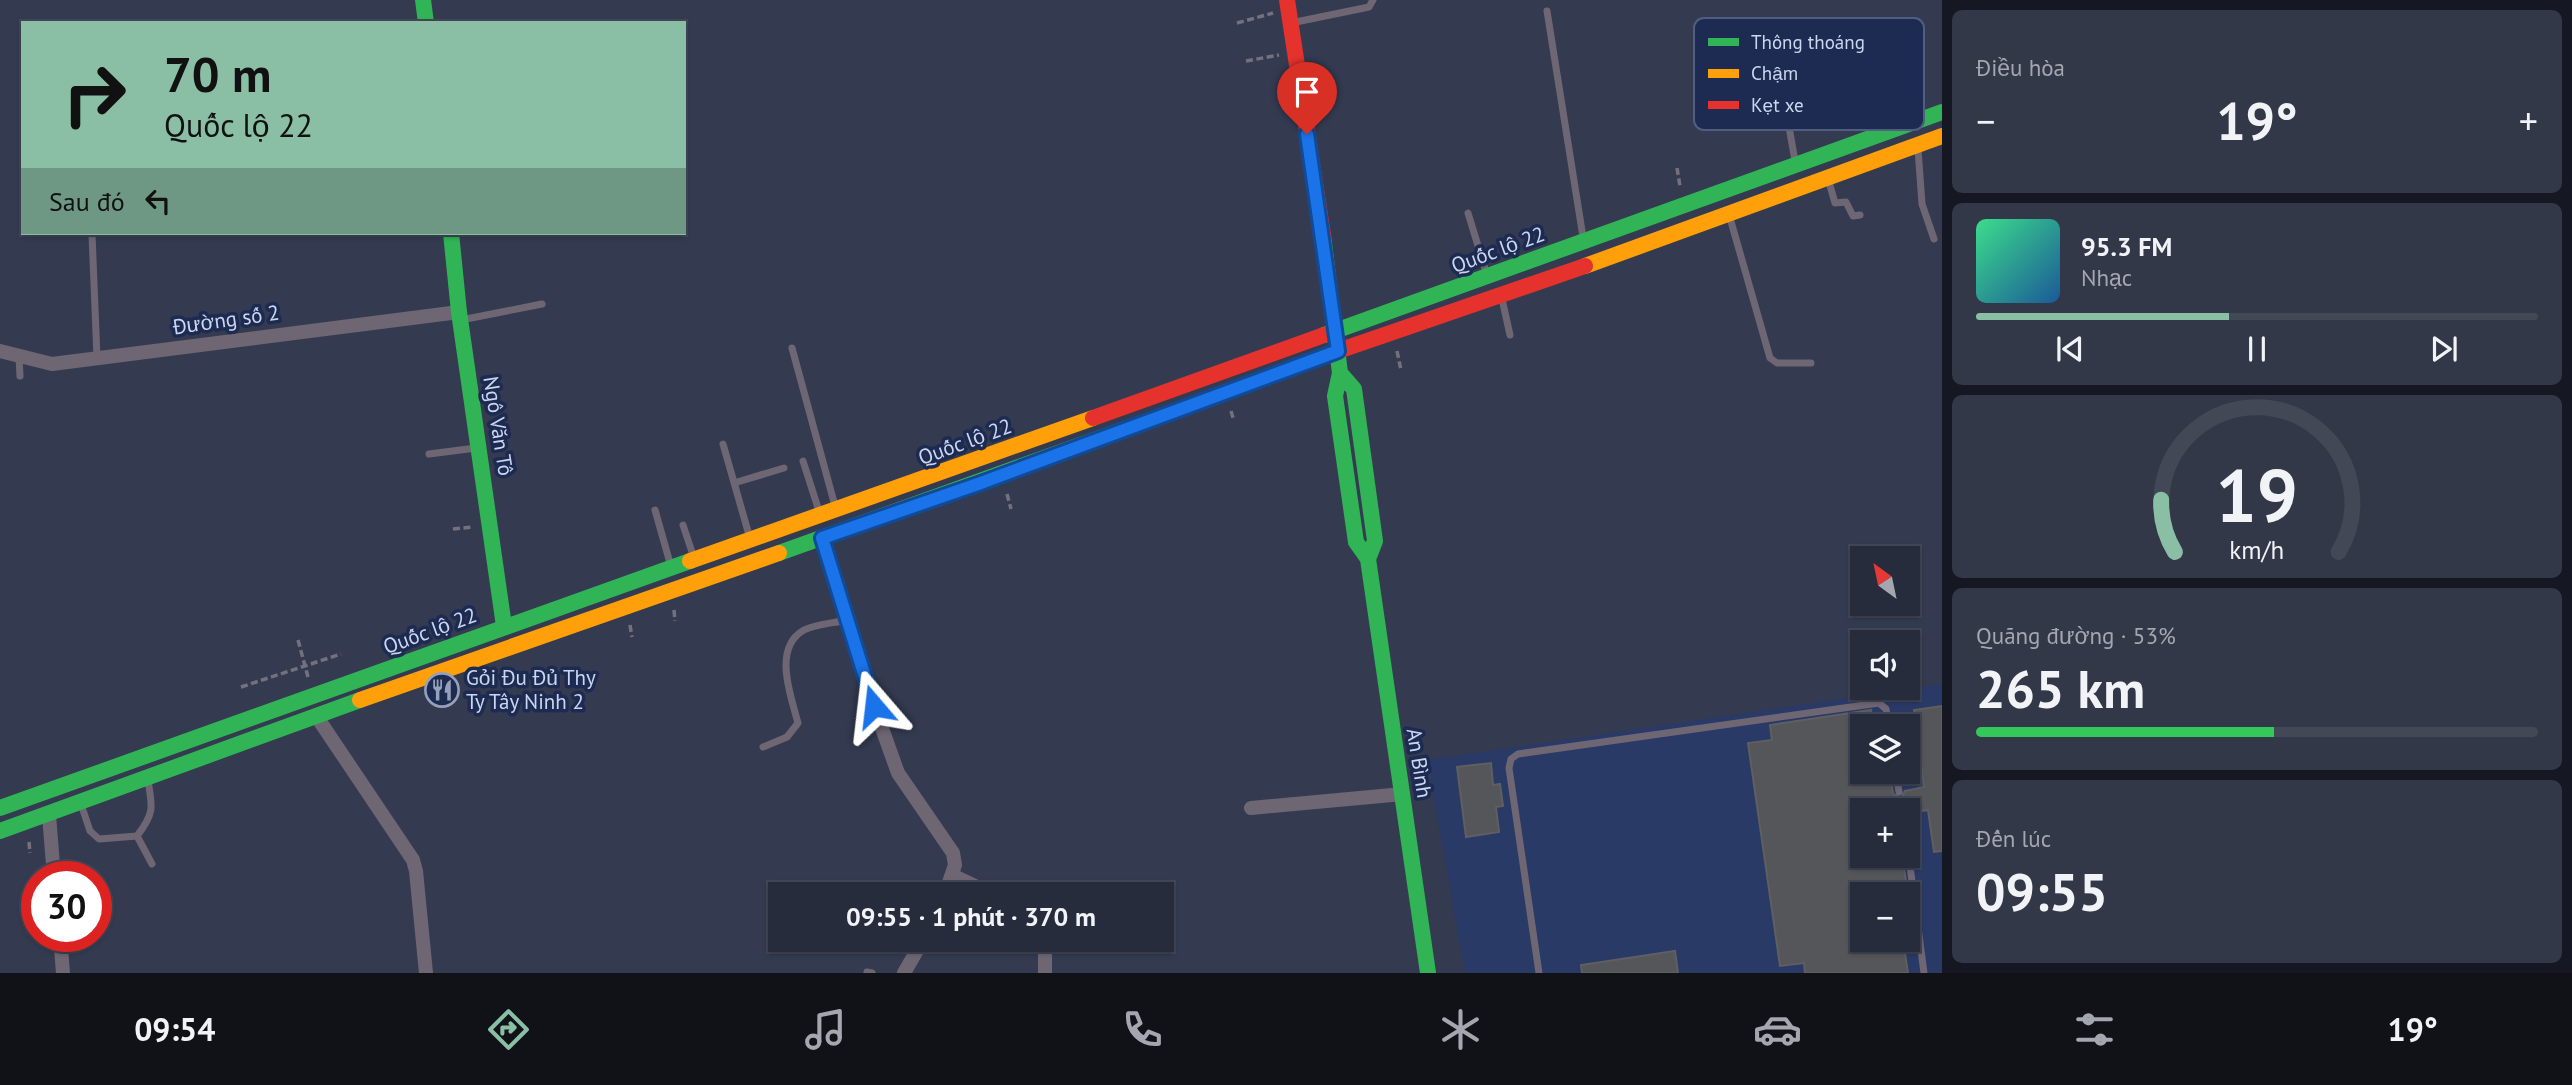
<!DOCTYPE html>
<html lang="vi">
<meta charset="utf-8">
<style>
:root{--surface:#272c3d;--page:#333848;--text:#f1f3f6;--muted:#a4a7b0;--line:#434857;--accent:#8abfa5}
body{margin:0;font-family:"PT Sans",sans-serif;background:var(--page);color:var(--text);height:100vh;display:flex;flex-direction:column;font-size:26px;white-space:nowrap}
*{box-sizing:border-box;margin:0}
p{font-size:23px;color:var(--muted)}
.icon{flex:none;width:38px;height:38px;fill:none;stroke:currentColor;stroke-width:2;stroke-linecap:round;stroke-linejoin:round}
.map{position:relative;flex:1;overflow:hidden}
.drawer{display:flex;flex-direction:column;gap:10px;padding:10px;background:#151822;width:630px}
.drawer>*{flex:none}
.banner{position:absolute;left:21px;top:21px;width:665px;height:214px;border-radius:0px;box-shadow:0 2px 5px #0004,0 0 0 2px var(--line);background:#8abfa5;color:#111;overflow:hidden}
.needle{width:46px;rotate:327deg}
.controls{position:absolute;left:1850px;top:546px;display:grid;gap:14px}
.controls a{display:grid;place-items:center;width:70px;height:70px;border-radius:0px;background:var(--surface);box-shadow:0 2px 5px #0004,0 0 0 2px var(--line);font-size:35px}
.speed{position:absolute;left:21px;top:861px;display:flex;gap:14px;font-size:35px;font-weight:700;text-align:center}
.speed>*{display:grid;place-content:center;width:91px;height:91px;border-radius:50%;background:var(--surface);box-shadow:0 2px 5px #0004,0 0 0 2px var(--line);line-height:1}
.speed .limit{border:10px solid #d22;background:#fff;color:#111}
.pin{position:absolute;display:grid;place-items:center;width:60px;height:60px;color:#fff;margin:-72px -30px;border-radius:50% 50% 50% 0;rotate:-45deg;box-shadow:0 0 7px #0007}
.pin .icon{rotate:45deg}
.me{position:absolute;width:77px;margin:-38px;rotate:343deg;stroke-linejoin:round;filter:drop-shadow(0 0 5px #0008)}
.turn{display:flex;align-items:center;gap:24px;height:147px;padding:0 28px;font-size:32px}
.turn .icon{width:91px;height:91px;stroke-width:2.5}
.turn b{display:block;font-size:49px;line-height:60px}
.then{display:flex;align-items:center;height:66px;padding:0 28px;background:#0003;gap:14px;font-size:26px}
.big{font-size:52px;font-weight:600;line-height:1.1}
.drawer .widget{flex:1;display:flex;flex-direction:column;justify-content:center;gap:10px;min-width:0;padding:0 24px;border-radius:10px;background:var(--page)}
.drawer .dial{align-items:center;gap:0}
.dial svg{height:182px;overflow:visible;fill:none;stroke:var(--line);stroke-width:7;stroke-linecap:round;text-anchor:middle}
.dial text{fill:var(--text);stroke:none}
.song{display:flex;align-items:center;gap:21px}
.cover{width:84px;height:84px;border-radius:10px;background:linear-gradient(135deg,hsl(150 70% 55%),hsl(210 70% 35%))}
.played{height:7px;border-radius:4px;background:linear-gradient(90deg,var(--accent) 45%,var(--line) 45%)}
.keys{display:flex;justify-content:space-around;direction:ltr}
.heat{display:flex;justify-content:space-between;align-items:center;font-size:38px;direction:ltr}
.charge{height:10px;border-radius:5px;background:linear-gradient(90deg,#34c759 53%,var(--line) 0)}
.trip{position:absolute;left:768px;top:882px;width:406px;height:70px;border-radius:0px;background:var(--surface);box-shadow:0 2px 5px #0004,0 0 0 2px var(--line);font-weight:600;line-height:70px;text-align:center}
.dock{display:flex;height:112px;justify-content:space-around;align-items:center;background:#101218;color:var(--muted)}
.dock .icon{width:49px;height:49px}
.dock .current{color:var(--accent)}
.dock b{font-size:32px;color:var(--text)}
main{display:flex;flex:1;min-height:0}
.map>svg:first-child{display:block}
.built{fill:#2a3a66;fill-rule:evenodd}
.building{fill:#555659;stroke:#5f5f62;stroke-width:2}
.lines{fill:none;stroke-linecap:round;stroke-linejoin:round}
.path{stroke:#74717d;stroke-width:3.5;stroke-dasharray:7 3.5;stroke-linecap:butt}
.lane{stroke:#6f6673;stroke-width:7}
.street{stroke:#6f6673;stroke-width:14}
.fast{stroke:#30b455;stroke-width:16}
.slow{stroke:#ff9f0a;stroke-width:16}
.jam{stroke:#e5322d;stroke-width:16}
.route-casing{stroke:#114b97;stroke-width:18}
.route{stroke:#1a73e8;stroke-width:12}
.labels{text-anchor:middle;stroke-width:7;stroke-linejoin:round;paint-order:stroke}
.street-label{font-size:21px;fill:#cbd6ef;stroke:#1d2b52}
.poi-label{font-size:21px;fill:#cbd6ef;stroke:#1d2b52;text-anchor:start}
.key{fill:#1d2b52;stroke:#515e81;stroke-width:2}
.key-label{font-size:19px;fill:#cbd6ef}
</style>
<main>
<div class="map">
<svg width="1942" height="973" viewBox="0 0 1942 973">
<rect width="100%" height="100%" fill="#343b51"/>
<path class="built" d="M1942,684V973H1465L1427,760ZM1862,726H1908V772H1862ZM1862,810H1908V856H1862ZM1862,894H1908V940H1862Z"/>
<path class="building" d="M1942,706V851L1934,852L1928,810L1908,813V810H1862V856H1902L1908,894H1862V940H1903L1908,973H1805L1804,963L1780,966L1748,743L1772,740L1770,725L1871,710L1873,726H1862V772H1890L1893,794L1901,798L1905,791L1924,787L1914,710Z
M1491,763L1493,785L1500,784L1503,806L1496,807L1499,832L1466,837L1457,767Z
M1675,951L1678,973H1582L1581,965Z"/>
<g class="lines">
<path class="path" d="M1237,23L1273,13
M1246,61L1279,55
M1677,168L1680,186
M1397,351L1401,370
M1231,411L1234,421
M1007,494L1011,509
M453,529L472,527
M674,610L675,621
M630,625L632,637
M298,640L308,677
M241,687L341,654
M29,842L30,853"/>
<path class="lane" d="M1547,11L1583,237
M1291,23L1369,7L1373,0
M1772,30L1795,161
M1918,149L1922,204L1934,239
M1829,182L1835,203L1846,202L1853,216L1860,215
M1468,213L1486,272
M1730,218L1770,358L1777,363H1811
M92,234L97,358
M1502,299L1510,335
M461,320L542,304
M792,348L835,506
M19,357L20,376
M723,444L749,535
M429,454L476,448
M803,461L819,511
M734,483L784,468
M655,510L670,563
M683,525L693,555
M763,747L787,737L798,723C791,696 772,648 804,630C815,624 835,623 847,620
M1896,772L1899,792
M82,807L90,831L99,839L137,836C154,814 153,808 148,781
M137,836L152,864
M1908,851L1924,973
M867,972L872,973
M1539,973L1509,768L1511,759L1518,754L1879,703L1886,709L1889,726"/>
<path class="street" d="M0,351L52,364L459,312
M823,538L874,706L898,773L953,853L955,865L945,894
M317,717L413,860L416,871L426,973
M1251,808L1403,794
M49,815L54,877
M952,875L992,894
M60,936L63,973
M904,973L923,940
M1045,973V940"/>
<path class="fast" d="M423,0L426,23
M451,233L459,312L504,626
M1323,235L1340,373L1335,396L1356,542L1368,559L1428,973
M1324,335L1942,112
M1340,373L1354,389L1375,541L1368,559
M779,553L1153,419
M0,808L690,561
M0,831L360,700"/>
<path class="slow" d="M1585,266L1942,136
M690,561L1093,418
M360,700L779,553"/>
<path class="jam" d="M1287,0L1323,235
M1093,418L1324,335
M1153,419L1338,351L1585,266"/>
</g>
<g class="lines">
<g class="route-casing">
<path id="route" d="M874,706L822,538L978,484L1338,351L1307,134"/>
</g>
<use href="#route" class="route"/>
</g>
<defs>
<g id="restaurant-ring" transform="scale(1.75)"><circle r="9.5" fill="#1d2b52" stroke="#96a0b8" stroke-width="1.5"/><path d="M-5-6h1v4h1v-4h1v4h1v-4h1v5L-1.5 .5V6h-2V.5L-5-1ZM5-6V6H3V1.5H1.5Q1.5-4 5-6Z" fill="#96a0b8"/></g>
</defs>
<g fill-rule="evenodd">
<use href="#restaurant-ring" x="442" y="690"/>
</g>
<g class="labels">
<g class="street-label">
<text transform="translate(1498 250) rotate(-20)" y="7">Quốc lộ 22</text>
<text transform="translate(226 320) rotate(-8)" y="7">Đường số 2</text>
<text transform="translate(498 426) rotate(81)" y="7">Ngô Văn Tô</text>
<text transform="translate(965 442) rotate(-20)" y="7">Quốc lộ 22</text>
<text transform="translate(430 631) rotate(-20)" y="7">Quốc lộ 22</text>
<text transform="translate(1419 763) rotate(81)" y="7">An Bình</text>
</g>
<g class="poi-label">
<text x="466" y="685">Gỏi Đu Đủ Thy<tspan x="466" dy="24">Ty Tây Ninh 2</tspan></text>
</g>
</g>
<rect x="1694" y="18" width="230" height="112" rx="10" class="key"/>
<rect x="1708" y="38" width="31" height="8" fill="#30b455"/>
<rect x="1708" y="69" width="31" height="9" fill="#ff9f0a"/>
<rect x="1708" y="101" width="31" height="8" fill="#e5322d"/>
<g class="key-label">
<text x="1751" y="49">Thông thoáng</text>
<text x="1751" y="80">Chậm</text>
<text x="1751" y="112">Kẹt xe</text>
</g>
</svg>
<div class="controls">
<a><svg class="needle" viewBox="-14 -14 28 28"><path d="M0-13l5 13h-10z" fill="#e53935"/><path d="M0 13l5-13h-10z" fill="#a4a7b0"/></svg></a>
<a><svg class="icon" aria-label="sound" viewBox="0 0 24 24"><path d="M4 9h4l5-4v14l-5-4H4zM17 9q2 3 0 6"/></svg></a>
<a><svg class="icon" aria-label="layers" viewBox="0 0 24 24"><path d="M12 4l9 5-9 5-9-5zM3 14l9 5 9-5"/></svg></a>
<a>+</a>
<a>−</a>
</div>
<div class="speed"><div class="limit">30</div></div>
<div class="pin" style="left:1307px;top:134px;background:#d93025"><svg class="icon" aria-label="arrive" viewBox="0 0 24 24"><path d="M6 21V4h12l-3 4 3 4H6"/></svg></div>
<svg class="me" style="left:874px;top:706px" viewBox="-20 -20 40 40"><path d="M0-17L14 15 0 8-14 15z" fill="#1a73e8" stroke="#fff" stroke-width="4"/></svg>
<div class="trip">09:55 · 1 phút · 370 m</div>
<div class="banner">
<div class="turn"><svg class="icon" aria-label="right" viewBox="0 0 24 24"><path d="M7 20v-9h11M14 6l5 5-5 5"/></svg><div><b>70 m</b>Quốc lộ 22</div></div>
<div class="then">Sau đó<svg class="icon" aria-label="left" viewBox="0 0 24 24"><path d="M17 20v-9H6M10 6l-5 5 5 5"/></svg></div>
</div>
</div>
<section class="drawer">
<div class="widget"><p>Điều hòa</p>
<div class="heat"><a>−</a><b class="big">19°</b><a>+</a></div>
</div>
<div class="widget">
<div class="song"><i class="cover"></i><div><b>95.3 FM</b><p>Nhạc</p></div></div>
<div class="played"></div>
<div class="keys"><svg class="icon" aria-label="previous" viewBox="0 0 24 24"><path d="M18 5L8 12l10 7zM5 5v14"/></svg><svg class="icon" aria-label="pause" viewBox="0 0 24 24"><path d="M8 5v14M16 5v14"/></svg><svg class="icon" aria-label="next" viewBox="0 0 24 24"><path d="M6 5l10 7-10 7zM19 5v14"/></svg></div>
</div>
<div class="widget dial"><svg viewBox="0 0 100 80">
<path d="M14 69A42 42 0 1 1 86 69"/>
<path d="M14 69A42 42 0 0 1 8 46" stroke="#8abfa5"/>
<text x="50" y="56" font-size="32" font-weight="700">19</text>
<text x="50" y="72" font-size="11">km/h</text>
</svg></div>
<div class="widget"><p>Quãng đường · 53%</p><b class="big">265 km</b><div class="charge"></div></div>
<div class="widget"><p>Đến lúc</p><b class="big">09:55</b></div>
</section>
</main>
<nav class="dock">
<b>09:54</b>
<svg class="icon current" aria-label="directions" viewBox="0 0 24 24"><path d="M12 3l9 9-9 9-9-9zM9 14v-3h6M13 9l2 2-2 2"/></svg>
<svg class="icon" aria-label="music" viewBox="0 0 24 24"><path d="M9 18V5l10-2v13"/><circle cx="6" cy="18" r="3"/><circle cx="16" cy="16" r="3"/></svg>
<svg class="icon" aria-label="phone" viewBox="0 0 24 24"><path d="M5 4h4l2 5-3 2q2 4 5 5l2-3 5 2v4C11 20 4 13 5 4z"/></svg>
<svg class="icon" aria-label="climate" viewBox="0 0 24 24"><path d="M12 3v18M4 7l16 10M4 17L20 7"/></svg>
<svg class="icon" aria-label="car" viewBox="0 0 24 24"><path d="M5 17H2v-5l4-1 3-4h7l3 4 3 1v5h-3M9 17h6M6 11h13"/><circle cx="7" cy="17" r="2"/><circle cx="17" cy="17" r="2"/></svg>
<svg class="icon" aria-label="filters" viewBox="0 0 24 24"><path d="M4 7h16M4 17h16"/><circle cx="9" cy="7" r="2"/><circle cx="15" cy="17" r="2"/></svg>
<b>19°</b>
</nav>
